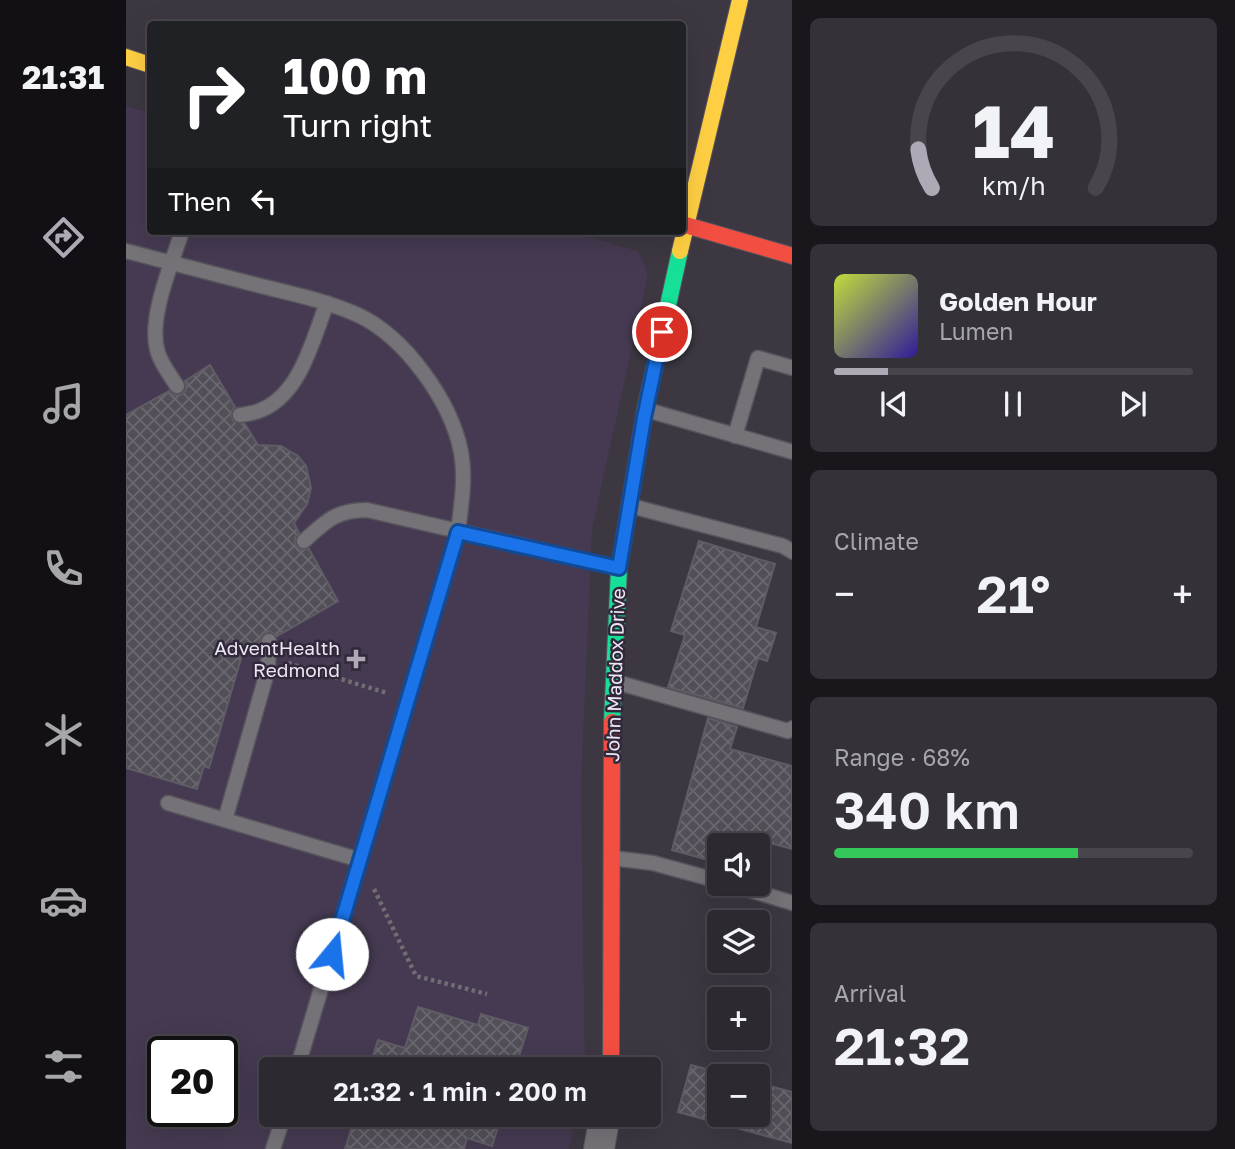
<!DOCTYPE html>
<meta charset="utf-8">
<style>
:root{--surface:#2d2931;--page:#353139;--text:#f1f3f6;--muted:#a7a6ab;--line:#48454d;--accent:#aea9b5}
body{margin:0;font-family:"Golos Text",sans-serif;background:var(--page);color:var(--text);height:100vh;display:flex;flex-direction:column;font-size:26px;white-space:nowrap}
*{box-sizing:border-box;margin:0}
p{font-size:23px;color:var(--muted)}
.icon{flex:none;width:38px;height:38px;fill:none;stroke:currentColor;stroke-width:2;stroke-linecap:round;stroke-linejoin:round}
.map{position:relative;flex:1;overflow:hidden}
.drawer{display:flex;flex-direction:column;gap:18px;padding:18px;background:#19171b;width:443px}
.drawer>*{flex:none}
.guide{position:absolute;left:21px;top:21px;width:539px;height:214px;border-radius:7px;box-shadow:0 7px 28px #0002,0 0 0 2px var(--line);background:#202124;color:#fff;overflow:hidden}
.controls{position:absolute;left:581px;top:833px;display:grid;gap:14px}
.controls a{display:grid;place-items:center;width:63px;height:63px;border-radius:7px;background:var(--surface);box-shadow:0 7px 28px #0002,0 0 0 2px var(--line);font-size:35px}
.speed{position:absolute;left:21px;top:1036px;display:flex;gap:14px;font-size:35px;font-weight:700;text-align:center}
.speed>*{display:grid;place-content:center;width:91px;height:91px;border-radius:50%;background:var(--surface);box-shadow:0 7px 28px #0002,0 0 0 2px var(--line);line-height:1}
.speed .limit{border:4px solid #111;border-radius:10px;background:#fff;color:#111}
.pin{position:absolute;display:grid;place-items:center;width:60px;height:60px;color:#fff;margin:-30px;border:4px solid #fff;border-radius:50%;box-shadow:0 2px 7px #0007}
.me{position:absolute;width:77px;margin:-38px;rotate:17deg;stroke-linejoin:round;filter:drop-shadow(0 0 5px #0008)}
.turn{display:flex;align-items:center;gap:24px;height:147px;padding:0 21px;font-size:32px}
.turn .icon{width:91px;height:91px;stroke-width:2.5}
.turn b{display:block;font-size:49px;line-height:60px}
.then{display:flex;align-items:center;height:66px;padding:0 21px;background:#0003;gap:14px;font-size:26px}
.big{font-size:52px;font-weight:600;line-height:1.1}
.drawer .widget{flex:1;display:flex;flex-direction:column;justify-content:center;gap:10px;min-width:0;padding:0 24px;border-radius:10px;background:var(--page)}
.drawer .dial{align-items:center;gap:0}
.dial svg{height:182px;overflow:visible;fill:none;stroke:var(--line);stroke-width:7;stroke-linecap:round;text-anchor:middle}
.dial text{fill:var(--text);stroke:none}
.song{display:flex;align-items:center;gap:21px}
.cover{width:84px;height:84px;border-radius:10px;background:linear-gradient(135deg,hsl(70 70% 55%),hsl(250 70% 35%))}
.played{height:7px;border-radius:4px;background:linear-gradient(90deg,var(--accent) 15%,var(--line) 15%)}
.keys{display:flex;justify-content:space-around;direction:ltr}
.heat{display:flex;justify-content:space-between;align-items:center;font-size:38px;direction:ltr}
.charge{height:10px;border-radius:5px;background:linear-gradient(90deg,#34c759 68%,var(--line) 0)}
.trip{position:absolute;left:133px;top:1057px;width:402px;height:70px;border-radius:7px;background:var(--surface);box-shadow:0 7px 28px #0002,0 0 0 2px var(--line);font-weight:600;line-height:70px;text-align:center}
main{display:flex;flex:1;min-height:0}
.tabs{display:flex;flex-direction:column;width:126px;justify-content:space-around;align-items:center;background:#121014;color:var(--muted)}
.tabs .icon{width:49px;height:49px}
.tabs .active{color:var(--accent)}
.tabs b{font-size:32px;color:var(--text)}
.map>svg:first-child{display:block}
.built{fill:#453a51;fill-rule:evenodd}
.building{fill:url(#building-cross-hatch);stroke:#605c65;stroke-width:2}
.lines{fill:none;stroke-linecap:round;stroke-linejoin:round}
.lane-casing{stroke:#58545d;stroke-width:17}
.street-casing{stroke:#58545d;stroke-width:32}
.fast-casing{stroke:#58545d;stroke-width:18}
.slow-casing{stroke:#58545d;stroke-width:18}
.jam-casing{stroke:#58545d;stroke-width:18}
.path{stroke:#706d73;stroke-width:4.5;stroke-dasharray:3.5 3.5;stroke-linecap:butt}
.lane{stroke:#757278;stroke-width:14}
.street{stroke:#757278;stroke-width:30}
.fast{stroke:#16e098;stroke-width:16}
.slow{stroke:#ffcf43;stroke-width:16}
.jam{stroke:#f24e42;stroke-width:16}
.route-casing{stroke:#114b97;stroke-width:18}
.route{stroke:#1a73e8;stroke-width:12}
.poi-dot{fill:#aea9b5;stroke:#31293b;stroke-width:2.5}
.labels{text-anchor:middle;stroke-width:5;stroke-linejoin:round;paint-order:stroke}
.poi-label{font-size:19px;fill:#ece7f3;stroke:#31293b;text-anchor:end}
.street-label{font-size:19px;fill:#ece7f3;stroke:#31293b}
</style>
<main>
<nav class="tabs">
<b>21:31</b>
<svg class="icon active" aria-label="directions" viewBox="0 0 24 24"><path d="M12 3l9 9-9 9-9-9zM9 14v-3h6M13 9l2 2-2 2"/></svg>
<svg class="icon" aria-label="music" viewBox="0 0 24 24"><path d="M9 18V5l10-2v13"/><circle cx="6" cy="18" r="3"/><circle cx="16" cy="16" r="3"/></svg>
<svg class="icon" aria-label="phone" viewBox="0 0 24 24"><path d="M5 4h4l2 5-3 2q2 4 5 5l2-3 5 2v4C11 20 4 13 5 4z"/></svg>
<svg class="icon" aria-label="climate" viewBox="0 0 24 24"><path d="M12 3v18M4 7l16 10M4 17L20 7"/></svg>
<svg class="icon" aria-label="car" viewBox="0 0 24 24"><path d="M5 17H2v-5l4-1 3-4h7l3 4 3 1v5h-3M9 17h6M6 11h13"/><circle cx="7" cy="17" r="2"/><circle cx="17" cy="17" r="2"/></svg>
<svg class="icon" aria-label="filters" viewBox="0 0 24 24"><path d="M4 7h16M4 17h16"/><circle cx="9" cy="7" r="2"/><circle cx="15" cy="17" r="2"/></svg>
</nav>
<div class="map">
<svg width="667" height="1149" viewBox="0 0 667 1149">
<defs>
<pattern id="building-cross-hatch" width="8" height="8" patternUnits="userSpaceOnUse" patternTransform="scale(1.75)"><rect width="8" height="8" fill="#534f58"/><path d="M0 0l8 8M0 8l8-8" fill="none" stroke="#6c6870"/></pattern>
</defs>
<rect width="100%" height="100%" fill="#3c3741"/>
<path class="built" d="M0,106L24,113V231H441L512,251L522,274L466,529L455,789L459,1069H145V1115H450L443,1149H0ZM37,1052H96V1111H37Z"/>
<path class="building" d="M84,365L109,407L105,412L107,421L119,424L132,445L155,446L172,456L180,466L185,488L181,504L168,523L173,533L169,537V544L174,550L183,549L212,601L151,636L144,631L138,633L135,637L133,646L116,655L83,768L78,766L71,789L0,768V415L43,391L47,395L56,394L60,390L59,381Z
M573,541L649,564L630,627L650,633L641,661L632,658L617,708L542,687L559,635L545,631Z
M582,718L611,727L604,749L666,766V849L633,840L631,845H593V863L546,850Z
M292,1007L352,1025L355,1014L402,1028L389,1069H243L252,1040L279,1048Z
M565,1065L607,1076H593V1115H632V1083L666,1092V1143L552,1112Z
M230,1115H376L366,1146L341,1138L338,1149H219Z"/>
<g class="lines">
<g class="lane-casing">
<path id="lane" d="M0,251C45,263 90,274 135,286C167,294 201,301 232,315C279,337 325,401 335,452C340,478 335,506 332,532L171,1069
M51,386C44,375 36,365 32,353C21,319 46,264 56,231
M521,410L667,452
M114,415C121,414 129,413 135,410C175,394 187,338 201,303
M609,436L632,358L667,368
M505,506L657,546L667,552
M178,541C200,521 210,510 241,510L492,568
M143,641L142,669L99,820L234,860
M490,682L662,731L667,728
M42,803L99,820
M486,858L527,863L593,881
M603,884L667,903
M147,1149L158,1115"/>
</g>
<g class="street-casing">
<path id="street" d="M473,1149L479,1115"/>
</g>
<g class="fast-casing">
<path id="fast" d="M486,722L493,568L519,410L554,251"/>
</g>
<g class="slow-casing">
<path id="slow" d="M0,57L24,65
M554,251L614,0"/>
</g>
<g class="jam-casing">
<path id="jam" d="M556,224L667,256
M485,1069L486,722"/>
</g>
<path class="path" d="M162,663L261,693
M248,889L290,976L361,994"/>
<use href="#lane" class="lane"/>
<use href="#street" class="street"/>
<use href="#fast" class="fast"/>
<use href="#slow" class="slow"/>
<use href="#jam" class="jam"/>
</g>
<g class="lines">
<g class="route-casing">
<path id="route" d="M206,954L332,532L493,568L518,418L536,332"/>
</g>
<use href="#route" class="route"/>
</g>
<path class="poi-dot" d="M226.5 648.5h7v7h7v7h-7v7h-7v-7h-7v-7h7z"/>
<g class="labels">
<g class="poi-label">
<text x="214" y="655">AdventHealth<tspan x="214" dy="22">Redmond</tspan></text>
</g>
<g class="street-label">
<text transform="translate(489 675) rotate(-88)" y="7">John Maddox Drive</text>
</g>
</g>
</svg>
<div class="controls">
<a><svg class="icon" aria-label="sound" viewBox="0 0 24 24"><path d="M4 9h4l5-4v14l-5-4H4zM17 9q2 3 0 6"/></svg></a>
<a><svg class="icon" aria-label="layers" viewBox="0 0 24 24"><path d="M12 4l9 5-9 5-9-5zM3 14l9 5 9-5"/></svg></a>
<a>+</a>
<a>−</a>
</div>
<div class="speed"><div class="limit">20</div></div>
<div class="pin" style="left:536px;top:332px;background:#d93025"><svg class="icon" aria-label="arrive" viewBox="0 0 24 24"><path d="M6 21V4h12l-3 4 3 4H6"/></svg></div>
<svg class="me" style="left:206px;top:954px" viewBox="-20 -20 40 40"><circle r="19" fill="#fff"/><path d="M0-13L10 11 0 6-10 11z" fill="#1a73e8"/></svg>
<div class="trip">21:32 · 1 min · 200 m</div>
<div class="guide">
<div class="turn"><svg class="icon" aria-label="right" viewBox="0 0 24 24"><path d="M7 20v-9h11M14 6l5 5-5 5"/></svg><div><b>100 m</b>Turn right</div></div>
<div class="then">Then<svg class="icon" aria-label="left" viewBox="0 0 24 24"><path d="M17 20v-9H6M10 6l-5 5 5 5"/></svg></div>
</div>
</div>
<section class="drawer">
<div class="widget dial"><svg viewBox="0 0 100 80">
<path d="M14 69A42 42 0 1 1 86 69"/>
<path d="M14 69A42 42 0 0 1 8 52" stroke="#aea9b5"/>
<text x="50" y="56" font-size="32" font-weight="700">14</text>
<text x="50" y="72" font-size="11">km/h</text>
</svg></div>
<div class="widget">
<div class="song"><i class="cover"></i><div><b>Golden Hour</b><p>Lumen</p></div></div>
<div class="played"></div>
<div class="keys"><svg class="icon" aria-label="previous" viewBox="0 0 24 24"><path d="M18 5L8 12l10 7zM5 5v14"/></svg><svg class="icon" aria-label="pause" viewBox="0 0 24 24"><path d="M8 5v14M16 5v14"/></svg><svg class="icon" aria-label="next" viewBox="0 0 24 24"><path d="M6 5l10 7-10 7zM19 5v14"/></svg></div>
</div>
<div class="widget"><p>Climate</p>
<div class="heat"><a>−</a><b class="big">21°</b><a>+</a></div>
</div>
<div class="widget"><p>Range · 68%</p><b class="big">340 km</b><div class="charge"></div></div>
<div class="widget"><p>Arrival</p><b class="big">21:32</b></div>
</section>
</main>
